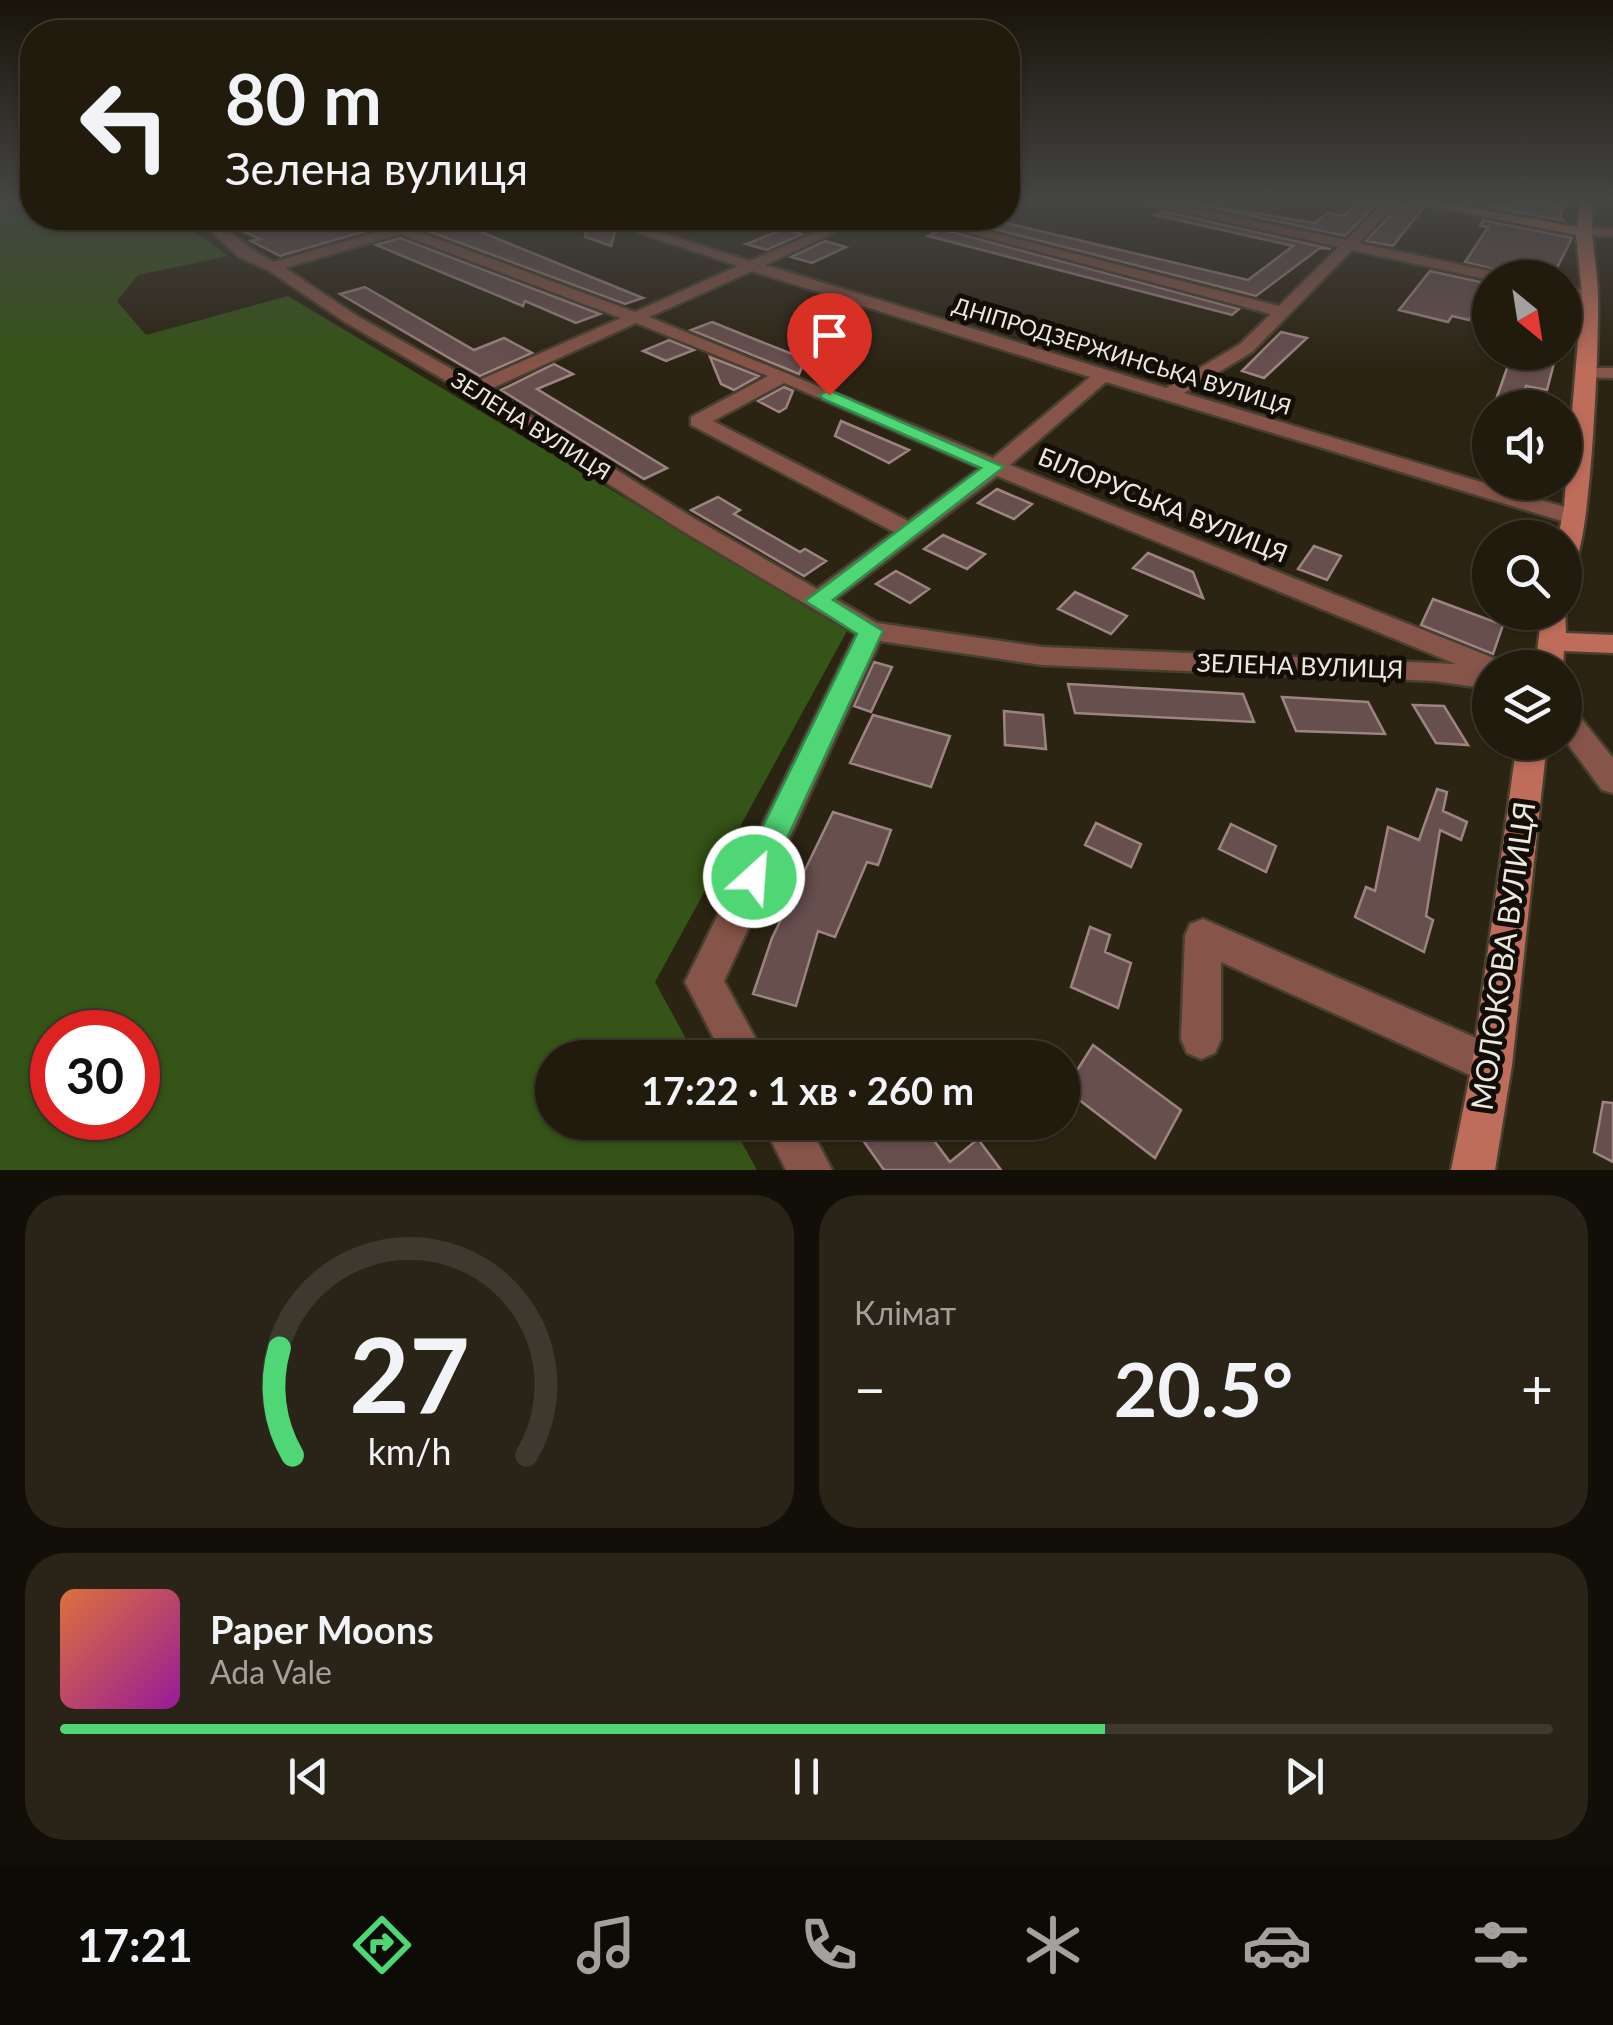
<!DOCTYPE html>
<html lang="uk">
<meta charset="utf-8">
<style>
:root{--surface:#211b0e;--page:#292417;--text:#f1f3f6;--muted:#a2a19e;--line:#3e392e;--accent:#4fd675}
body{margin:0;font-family:Lato,sans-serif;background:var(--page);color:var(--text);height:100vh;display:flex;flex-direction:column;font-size:38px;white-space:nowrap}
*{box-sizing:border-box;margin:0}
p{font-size:32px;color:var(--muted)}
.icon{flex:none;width:55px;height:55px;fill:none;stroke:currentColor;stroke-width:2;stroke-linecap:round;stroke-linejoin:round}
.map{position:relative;height:1170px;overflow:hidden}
.panel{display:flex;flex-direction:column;gap:25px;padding:25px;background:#120f08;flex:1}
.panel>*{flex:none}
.guide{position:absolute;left:20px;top:20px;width:1000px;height:210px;border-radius:40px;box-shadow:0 2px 8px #0004,0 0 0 2px var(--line);background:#211b0e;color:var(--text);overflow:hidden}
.needle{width:65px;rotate:150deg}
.controls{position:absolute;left:1472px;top:260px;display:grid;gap:20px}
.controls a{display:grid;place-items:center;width:110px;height:110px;border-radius:50%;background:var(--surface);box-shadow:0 2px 8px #0004,0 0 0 2px var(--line);font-size:50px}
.speed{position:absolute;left:30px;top:1010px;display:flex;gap:20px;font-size:50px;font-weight:700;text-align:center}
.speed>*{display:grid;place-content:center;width:130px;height:130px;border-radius:50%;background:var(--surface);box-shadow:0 2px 8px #0004,0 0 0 2px var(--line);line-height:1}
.speed .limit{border:15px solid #d22;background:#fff;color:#111}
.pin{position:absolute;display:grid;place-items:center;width:85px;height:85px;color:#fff;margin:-102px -42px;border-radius:50% 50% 50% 0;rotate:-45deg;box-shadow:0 0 10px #0007}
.pin .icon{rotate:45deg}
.me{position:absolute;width:110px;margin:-55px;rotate:26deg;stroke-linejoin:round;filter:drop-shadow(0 0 8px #0008)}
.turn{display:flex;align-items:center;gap:35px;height:210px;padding:0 40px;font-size:45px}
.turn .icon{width:130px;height:130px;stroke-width:2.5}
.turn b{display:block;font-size:70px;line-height:85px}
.big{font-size:75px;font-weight:700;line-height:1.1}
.panel .card{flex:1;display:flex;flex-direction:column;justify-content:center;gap:15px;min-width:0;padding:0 35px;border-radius:40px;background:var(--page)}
.panel .dial{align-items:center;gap:0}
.dial svg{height:260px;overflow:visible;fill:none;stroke:var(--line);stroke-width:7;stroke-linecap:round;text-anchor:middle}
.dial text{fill:var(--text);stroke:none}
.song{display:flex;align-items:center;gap:30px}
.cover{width:120px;height:120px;border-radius:15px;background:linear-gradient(135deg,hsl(20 70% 55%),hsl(300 70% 35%))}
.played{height:10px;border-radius:5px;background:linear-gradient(90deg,var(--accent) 70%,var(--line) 70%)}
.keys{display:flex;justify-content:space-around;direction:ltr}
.heat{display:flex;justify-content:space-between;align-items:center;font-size:55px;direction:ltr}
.panel .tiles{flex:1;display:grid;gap:25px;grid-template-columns:1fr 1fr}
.card:last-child{grid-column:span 2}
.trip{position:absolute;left:535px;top:1040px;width:545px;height:100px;border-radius:50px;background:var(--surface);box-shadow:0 2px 8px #0004,0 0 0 2px var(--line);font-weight:700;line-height:100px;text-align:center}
.tabs{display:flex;height:160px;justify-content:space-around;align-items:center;background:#0d0b06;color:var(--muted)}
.tabs .icon{width:70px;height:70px}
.tabs .current{color:var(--accent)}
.tabs b{font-size:45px;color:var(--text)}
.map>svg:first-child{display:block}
.forest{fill:#355417;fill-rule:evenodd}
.building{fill:#674f4e;stroke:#9d8482;stroke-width:2.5}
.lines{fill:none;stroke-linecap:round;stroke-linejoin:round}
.street-casing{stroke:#473f2f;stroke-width:5}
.secondary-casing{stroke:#473f2f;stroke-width:5}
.street{fill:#865448;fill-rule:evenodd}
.secondary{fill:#bd6d5a;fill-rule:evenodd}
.route{fill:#4fd675;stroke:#338b4c;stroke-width:2.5}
.labels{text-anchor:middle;stroke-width:10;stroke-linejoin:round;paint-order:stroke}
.far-street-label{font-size:22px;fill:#ede8dd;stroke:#120e07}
.street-label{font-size:25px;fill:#ede8dd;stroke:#120e07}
.near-street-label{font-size:30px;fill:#ede8dd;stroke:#120e07}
</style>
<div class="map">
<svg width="1613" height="1170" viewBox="0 0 1613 1170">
<rect width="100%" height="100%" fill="#2c2413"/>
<path class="forest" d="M0,202H32V218H176L228,256L138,275L117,301L146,335L288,296L847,631L655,982L696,1057L552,1058V1122L731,1123L757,1170H0ZM52,1032H138V1118H52Z"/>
<path class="building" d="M1185,202L1315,223L1327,213L1343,216L1359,202H1378L1345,236Z
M1513,202L1563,207L1560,218L1565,221L1490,207L1492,204L1511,208Z
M1400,205L1422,209L1393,246L1366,241Z
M1162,211L1331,249L1320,248L1256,296L959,220L989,219L1248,280L1293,246L1155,215Z
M273,218L295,228L320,221L312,218H359L376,228L280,256L251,241L260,239L235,228Z
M450,218H475L471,228L643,298L625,304L425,230Z
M589,218L616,229L611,246L585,237Z
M1483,220L1572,238L1552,278H1529L1465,262L1488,227L1480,226Z
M784,229L802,234L767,250L746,244Z
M941,229L1239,309L1232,315L928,236Z
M400,238L600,314L576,323L525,301L523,306L376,245Z
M825,241L846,247L812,263L791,257Z
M1430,271L1490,284L1469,320L1452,316L1448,322L1399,310Z
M365,287L474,350L504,338L532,353L480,376L340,294Z
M712,322L792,354L811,345L799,374L691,330Z
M1281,332L1307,338L1264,378L1242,371Z
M669,340L694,350L666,361L643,351Z
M1512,354L1554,363L1547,390L1526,386L1520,408H1493Z
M710,357L759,376L734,390L721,384Z
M554,364L573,374L537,389L667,468L644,479L501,390Z
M784,387L793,391L786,408L779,412L758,401Z
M841,421L909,450L889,463L835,436Z
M997,489L1006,493L1032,504L1014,519L978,503Z
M718,497L740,510L734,514L800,552L805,549L826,561L804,576L691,510Z
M943,535L985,554L967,569L924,549Z
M1314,546L1341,556L1327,580L1298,569Z
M1148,553L1193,572L1203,598L1133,568Z
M896,571L929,589L910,603L876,584Z
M1075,592L1127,616L1111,634L1058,609Z
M1433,599L1503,625L1493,654L1421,625Z
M874,662L892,667L871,712L854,706Z
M1068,684L1243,694L1254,722L1075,713Z
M1282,697L1368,702L1385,734L1296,731Z
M1413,705L1444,706L1468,745L1436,743Z
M1004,711L1043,715L1046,749L1005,745Z
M873,715L950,736L931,787L850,763Z
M1437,789L1447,792L1443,811L1467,822L1461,840L1440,830L1426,916L1433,920L1424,952L1355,917L1366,887L1375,891L1388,827L1419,840Z
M833,812L891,830L878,865L867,862L835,937L818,931L796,1006L753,994L772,938Z
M1096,823L1141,844L1131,867L1085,845Z
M1231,824L1276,846L1266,872L1219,849Z
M1090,927L1110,935L1105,952L1131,963L1118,1008L1071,987Z
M1093,1045L1181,1110L1155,1158L1065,1089Z
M1603,1102L1613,1103V1162L1594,1152Z
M850,1122H920L950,1162L978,1139L1001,1170H884Z"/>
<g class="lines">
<g class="street-casing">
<path id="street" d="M1139,202H1165L1346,240L1384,202H1398L1359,243L1508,275L1510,278L1490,280L1352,250L1252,352L1184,393L1581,512L1584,517L1573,524L1565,522L1106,382L1010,465L1501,661L1505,668H1490V689L1434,681L1042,665L880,641L724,981L766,1058H724L685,982L856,634L679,529L467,393L345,322L268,270L239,257L213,233L188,218C221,216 244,249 274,262L387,229L363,218C377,218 392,225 404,224C419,223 431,218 446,218L414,230L635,312L738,266L595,218H613L750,261L849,218H865L765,265L1166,388L1240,344L1271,314L914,218H935L1279,306L1339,247ZM400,234L621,318L475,382L357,316L285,268ZM752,271L1090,377L993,458L649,317ZM636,323L768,376L691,417V425L894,532L817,589L695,519L488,390ZM784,383L789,385L980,468L908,521L713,421ZM997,476L1456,664L1042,647L877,623L836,599Z
M1583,228H1613V236L1578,235L1576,232Z
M1565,286L1596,293L1598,296L1590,301L1565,296Z
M1584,368H1613V378L1578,377L1575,373Z
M1565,708L1575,711L1613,758V793L1602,790L1565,740Z
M1203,919L1506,1051L1512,1065L1506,1079L1492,1085L1221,962V1039L1215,1053L1201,1059L1187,1053L1181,1039L1185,936L1190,924Z
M762,1122H807L832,1170H786Z"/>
</g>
<g class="secondary-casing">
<path id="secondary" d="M1410,202H1440L1577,227L1581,202H1593C1589,235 1597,263 1598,295C1599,340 1592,534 1574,565L1565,567V538H1558L1564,507L1582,294L1576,235Z
M1565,607L1566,633L1613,635V653L1564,651L1563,668H1535L1542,612H1565Z
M1517,742H1547L1512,1065L1495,1170H1451L1472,1065Z"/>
</g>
<use href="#street" class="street"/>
<use href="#secondary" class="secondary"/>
</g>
<linearGradient id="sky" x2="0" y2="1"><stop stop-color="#18140a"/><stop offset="0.55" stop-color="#454544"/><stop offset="1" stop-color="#454544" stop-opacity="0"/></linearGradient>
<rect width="1613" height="366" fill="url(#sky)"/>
<path class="route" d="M829,390L1004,467L833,600L883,631L765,886L754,890L743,886L738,877L857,634L805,601L981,468L823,399L820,395Z"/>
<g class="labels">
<g class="far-street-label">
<text transform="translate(1122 356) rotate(17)" y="8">ДНІПРОДЗЕРЖИНСЬКА ВУЛИЦЯ</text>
<text transform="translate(531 426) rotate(32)" y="8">ЗЕЛЕНА ВУЛИЦЯ</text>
</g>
<g class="street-label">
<text transform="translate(1163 505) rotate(22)" y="9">БІЛОРУСЬКА ВУЛИЦЯ</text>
<text transform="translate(1300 666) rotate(2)" y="9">ЗЕЛЕНА ВУЛИЦЯ</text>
</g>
<g class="near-street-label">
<text transform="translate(1504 956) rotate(-82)" y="10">МОЛОКОВА ВУЛИЦЯ</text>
</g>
</g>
</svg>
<div class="controls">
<a><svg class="needle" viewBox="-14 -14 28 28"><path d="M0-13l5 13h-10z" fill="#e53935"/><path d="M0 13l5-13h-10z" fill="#a2a19e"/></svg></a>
<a><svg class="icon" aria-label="sound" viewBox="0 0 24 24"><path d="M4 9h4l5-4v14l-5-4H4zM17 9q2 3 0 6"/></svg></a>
<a><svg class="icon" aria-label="search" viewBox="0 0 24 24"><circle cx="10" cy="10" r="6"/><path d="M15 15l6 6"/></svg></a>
<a><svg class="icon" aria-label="layers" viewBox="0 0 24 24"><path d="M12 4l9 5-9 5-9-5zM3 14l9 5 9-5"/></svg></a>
</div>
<div class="speed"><div class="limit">30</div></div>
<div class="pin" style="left:829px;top:395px;background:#d93025"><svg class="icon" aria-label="arrive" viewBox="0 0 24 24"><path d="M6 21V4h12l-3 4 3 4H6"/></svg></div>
<svg class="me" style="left:754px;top:877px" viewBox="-20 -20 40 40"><circle r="17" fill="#4fd675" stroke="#fff" stroke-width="3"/><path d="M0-11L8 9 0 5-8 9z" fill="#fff"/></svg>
<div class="trip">17:22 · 1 хв · 260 m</div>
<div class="guide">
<div class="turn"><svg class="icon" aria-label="left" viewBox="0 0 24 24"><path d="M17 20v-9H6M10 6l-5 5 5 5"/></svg><div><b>80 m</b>Зелена вулиця</div></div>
</div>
</div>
<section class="panel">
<div class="tiles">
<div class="card dial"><svg viewBox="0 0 100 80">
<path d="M14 69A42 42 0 1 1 86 69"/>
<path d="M14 69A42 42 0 0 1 10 36" stroke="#4fd675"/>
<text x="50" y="56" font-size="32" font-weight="700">27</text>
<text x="50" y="72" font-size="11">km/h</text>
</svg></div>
<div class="card"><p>Клімат</p>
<div class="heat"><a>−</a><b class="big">20.5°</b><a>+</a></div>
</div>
<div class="card">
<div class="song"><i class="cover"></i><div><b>Paper Moons</b><p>Ada Vale</p></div></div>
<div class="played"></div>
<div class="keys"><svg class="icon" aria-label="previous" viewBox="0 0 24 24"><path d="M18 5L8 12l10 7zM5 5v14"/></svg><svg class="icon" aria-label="pause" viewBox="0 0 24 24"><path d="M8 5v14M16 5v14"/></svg><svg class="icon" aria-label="next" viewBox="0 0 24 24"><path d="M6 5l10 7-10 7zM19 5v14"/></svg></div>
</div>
</div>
</section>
<nav class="tabs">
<b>17:21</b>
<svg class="icon current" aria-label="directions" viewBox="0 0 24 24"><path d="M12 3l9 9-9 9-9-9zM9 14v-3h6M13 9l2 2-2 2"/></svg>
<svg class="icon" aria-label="music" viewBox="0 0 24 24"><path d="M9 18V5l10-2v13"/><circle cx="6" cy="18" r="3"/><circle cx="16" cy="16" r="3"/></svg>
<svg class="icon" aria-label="phone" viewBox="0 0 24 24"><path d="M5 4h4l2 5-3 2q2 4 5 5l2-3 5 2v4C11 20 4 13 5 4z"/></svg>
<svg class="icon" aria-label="climate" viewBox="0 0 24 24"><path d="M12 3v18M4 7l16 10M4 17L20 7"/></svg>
<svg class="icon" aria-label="car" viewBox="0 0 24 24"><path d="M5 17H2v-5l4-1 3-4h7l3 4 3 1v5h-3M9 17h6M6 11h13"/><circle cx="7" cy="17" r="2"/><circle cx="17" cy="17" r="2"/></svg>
<svg class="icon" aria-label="filters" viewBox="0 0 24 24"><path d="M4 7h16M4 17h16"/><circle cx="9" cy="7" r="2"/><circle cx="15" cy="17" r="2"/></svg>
</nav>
